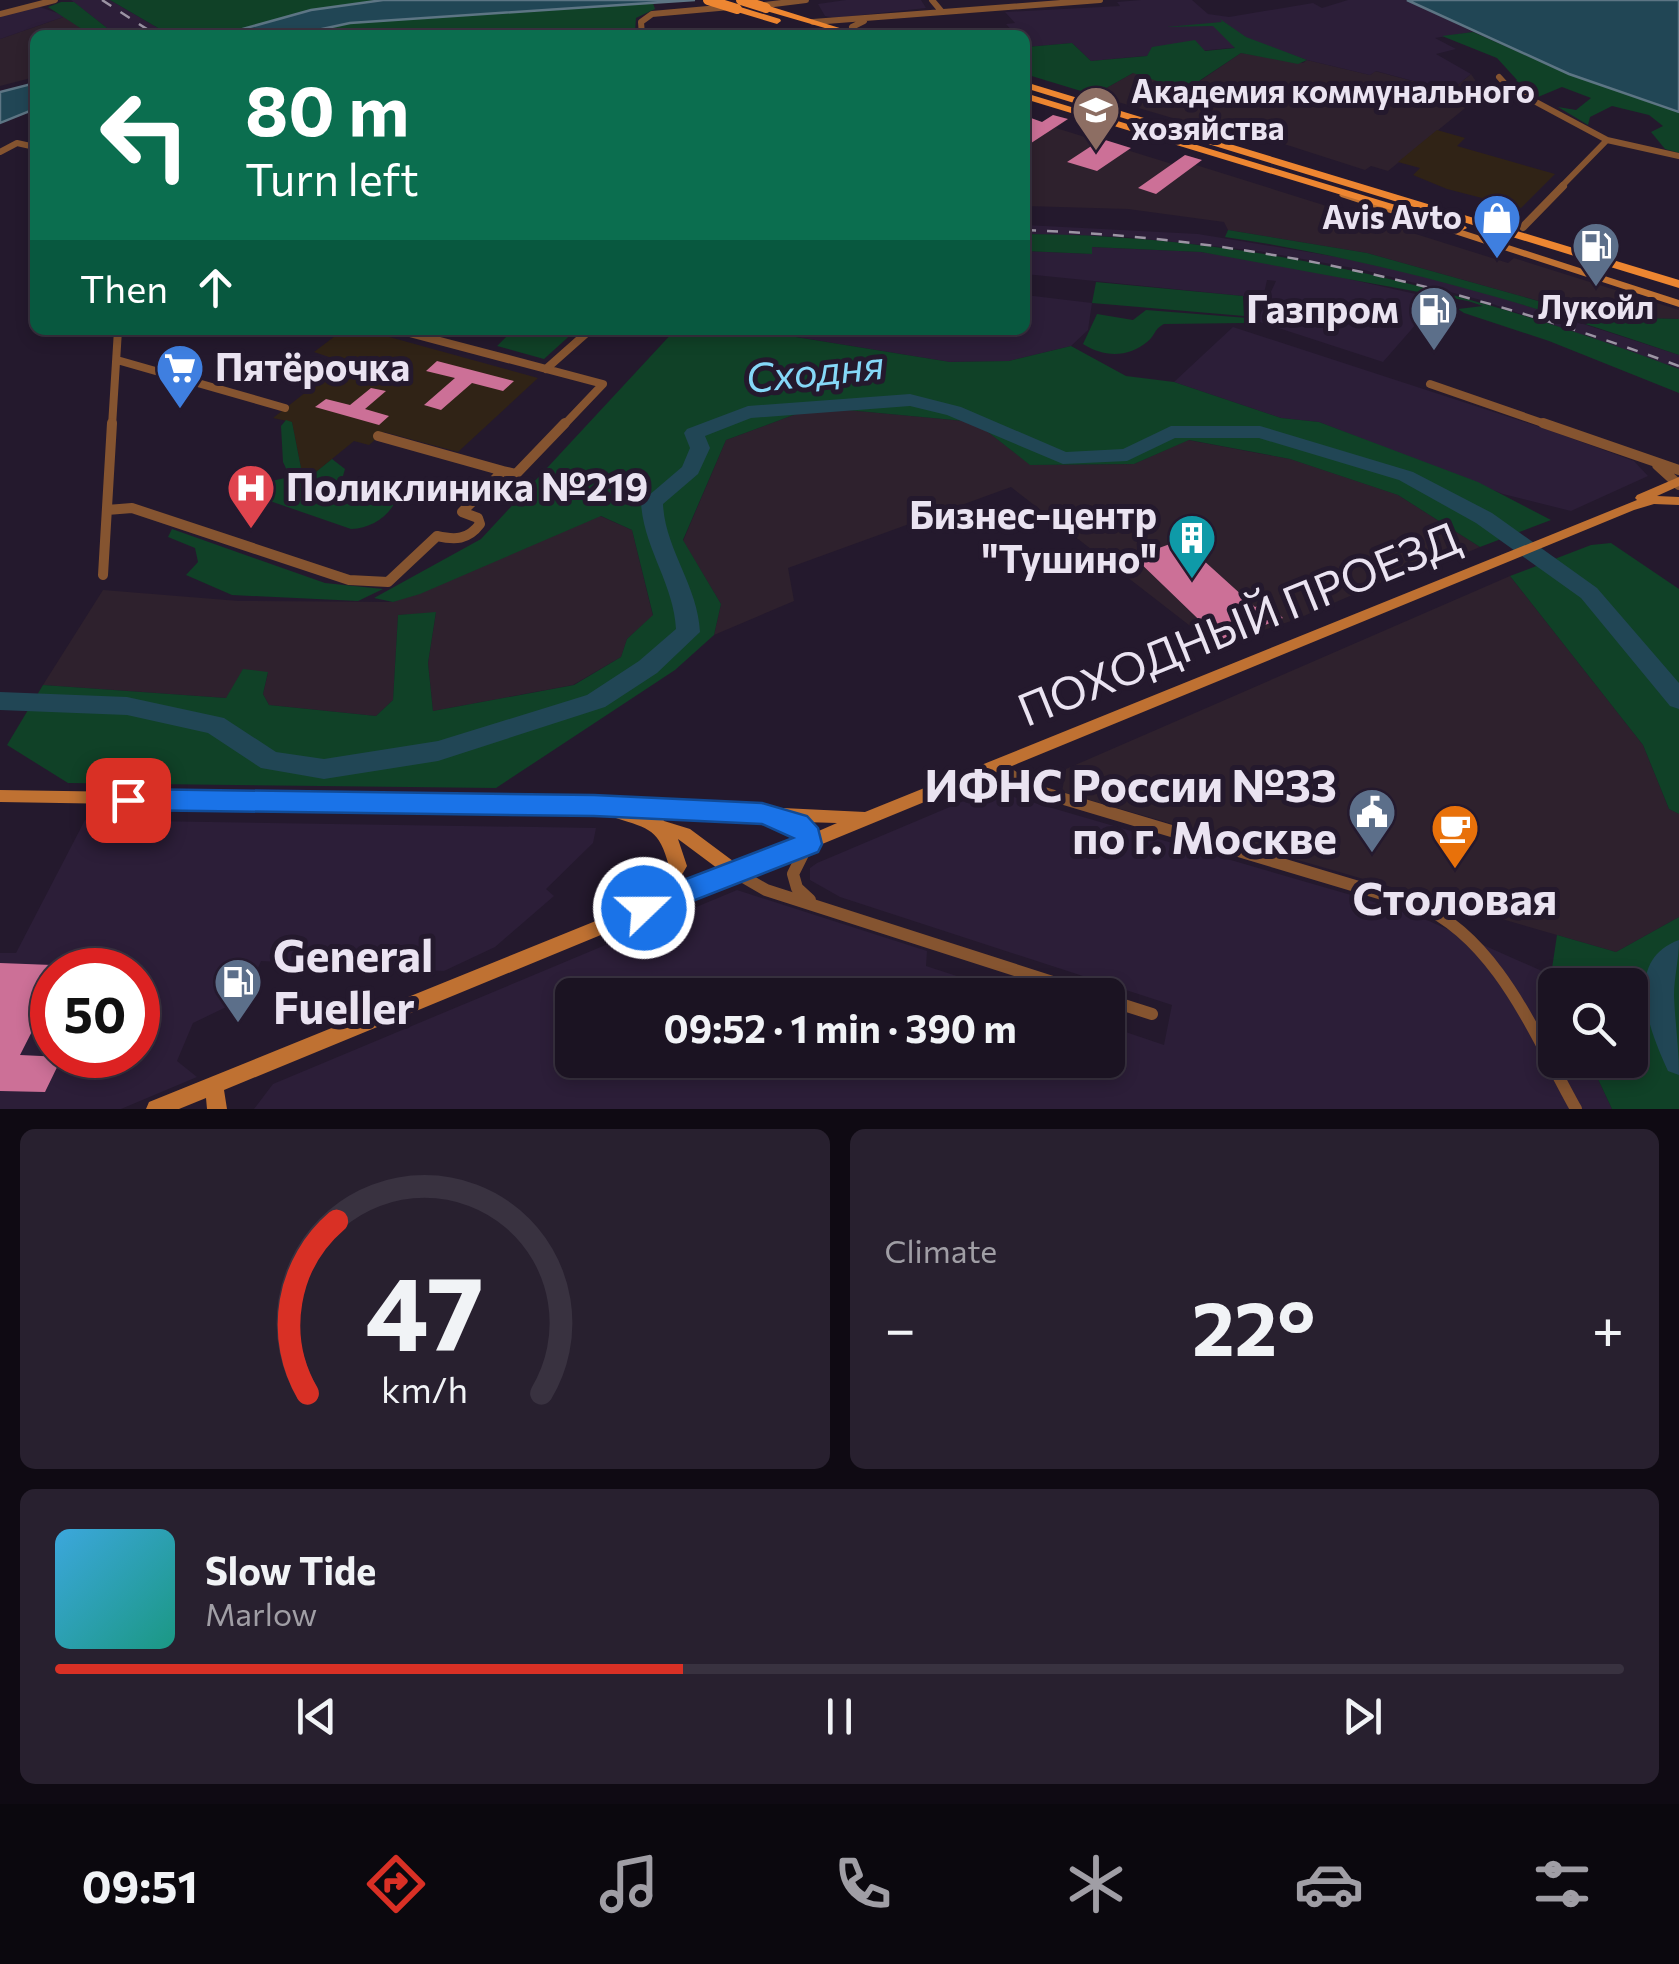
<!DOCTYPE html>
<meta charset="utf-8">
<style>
:root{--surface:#1b1322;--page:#28202f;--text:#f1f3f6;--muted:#a09ea5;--line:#393240;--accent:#d93025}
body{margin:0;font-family:Commissioner,sans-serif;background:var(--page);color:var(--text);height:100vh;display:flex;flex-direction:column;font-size:38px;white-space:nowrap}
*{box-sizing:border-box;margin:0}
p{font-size:32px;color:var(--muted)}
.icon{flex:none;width:55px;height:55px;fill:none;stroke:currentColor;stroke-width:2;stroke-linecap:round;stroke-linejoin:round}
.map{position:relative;height:1109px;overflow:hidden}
.panel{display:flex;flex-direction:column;gap:20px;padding:20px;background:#0f0a13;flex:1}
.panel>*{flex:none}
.hud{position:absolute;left:30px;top:30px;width:1000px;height:305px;border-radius:15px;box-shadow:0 5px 15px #0003,0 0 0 2px var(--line);background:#0b6e4f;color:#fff;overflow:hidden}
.fabs{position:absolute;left:1538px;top:968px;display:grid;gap:20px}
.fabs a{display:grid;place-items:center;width:110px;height:110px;border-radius:15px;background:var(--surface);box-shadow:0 5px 15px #0003,0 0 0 2px var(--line);font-size:50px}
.speed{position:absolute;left:30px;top:948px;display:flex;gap:20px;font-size:50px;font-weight:700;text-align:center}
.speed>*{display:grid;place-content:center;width:130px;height:130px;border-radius:50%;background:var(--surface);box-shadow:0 5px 15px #0003,0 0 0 2px var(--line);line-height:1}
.speed .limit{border:15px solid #d22;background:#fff;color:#111}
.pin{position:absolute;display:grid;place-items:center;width:85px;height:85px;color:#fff;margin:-42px;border-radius:20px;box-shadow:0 5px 15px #0006}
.me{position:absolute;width:110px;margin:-55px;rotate:68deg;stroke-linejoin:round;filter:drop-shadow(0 0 8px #0008)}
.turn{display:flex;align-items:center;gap:35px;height:210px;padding:0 50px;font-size:45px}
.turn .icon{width:130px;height:130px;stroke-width:2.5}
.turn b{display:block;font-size:70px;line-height:85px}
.then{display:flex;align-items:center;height:95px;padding:0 50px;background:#0003;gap:20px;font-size:38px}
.big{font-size:75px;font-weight:700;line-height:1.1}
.panel .widget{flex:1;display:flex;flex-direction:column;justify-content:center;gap:15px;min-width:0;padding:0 35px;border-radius:15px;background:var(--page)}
.panel .dial{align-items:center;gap:0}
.dial svg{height:260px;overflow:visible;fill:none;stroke:var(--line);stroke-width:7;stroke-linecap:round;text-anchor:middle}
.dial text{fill:var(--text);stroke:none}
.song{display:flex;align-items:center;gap:30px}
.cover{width:120px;height:120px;border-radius:15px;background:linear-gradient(135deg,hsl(200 70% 55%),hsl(170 70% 35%))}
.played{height:10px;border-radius:5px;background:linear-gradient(90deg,var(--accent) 40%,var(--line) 40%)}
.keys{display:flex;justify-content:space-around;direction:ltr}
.heat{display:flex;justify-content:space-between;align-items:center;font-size:55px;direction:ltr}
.panel .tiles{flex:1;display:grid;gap:20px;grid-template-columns:1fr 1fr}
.widget:last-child{grid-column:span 2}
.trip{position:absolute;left:555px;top:978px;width:570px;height:100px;border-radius:15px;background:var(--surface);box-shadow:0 5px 15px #0003,0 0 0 2px var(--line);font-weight:700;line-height:100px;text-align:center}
.dock{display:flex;height:160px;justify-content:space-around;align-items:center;background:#0b080e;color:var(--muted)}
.dock .icon{width:70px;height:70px}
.dock .active{color:var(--accent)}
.dock b{font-size:45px;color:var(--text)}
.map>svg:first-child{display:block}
.commercial{fill:#2e212d}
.built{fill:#2c1e38;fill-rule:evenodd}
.education{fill:#302316}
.green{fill:#104127}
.water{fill:#214655;stroke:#5d7584;stroke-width:2.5}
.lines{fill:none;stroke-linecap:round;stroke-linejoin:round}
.river{fill:#214655;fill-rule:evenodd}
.building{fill:#cc7097}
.street-far3{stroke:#855430;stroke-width:6}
.street-far2{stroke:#855430;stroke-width:8}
.street-far1{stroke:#855430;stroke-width:10}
.street{stroke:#855430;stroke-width:12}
.secondary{fill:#bf7132;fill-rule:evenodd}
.primary{fill:#ed8631;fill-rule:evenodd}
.rail{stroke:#9c94a4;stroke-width:2.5;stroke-dasharray:11 11;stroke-linecap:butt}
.primary-bridge{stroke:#ed8631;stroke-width:10}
.route{fill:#1a73e8;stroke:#114b97;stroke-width:2.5}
.labels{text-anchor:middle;stroke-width:10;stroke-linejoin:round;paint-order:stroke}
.far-poi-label{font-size:32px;font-weight:bold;fill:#eae3f1;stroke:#24192d;text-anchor:start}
.poi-label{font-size:38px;font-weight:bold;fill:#eae3f1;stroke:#24192d;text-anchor:end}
.water-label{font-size:40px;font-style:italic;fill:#85d8f8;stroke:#24192d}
.near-street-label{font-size:45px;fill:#eae3f1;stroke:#24192d}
.near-poi-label{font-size:45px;font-weight:bold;fill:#eae3f1;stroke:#24192d;text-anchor:end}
</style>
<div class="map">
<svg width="1679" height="1109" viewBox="0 0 1679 1109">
<rect width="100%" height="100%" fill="#24192d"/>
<path class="commercial" d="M66,16L91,35H35V77L0,86V39Z
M1241,53L1303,63L1307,60L1370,75L1375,71L1450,91L1471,74L1477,83L1491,87L1388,171L1371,166L1365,170L1259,136L1251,141L1094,95L1142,68L1197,83Z
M1053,115L1068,119L1056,128L1172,164L1185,155L1202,160L1196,165L1508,263L1514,258L1679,310V319L1640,318L1638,323L1595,309L1589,315L1367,253L1228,230L1224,222L1128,209L1025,206V132L1031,118L1042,122Z
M815,407L975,422L1031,465L1134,464L1188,440L1290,459L1398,495L1480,547L1425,570L1419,566L1297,619L1216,646L1011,487L788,568L794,601L714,635L721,604L683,541L726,440Z
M600,516L632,530L653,616L627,639L621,657L573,685L433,711L428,663L436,613L398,615L393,700L376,716L269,705L263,694L268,673L226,698L43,685L103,590L239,601L393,602Z
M1510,576L1643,745L1669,809L1679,814V917L1616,952L1062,792L1066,769Z"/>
<path class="built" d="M71,0H110L170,35H116Z
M846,0H921L926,8L835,18L825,16L818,4Z
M1141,0H1192L1208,14L1229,17L1313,3L1322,8L1348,0H1407L1473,32L1435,38L1456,49L1436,54L1471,74L1450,91L1376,71L1370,75L1307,60L1263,45L1091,61L1072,43L1027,47L1025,35H1016L1006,24L1015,23L1005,12L1120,6L1117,2Z
M37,6L66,16L0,39V16Z
M1025,225L1198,234L1368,262L1494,295L1679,355V369L1481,300L1364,270L1258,251L1126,237L1025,234Z
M1091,247L1201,252L1282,264L1438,299L1383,362L1257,321L1276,281L1267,280L1263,298L1025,274V251L1091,254Z
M1025,295L1092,303L1088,330L1071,346L1009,361L950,362L753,330H1025Z
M1233,327L1543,428L1634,461L1648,476L1571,511L1503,494L1319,422L1281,418L1174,382Z
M990,790L1365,899L1429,921L1551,975L1555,985V1060H1589L1612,1109H254L273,1084L737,890L927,951L926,966L1015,995H572V1060H1108V1026L1164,1045L1172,1005L840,897L810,880V868L817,863Z
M85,820L596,828L593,843L546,889L554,896L495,947L444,971L261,961L245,998L193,1023L177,1061L197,1077L121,1109H0V953H16ZM52,970H138V1055H52Z"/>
<path class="education" d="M1437,130L1465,138L1457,146L1555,174L1521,208L1447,189L1413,175L1420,168L1398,162Z
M343,330H364L538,378L458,452L384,432L369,445L354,441L316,472L301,468L292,422L273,418L344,362L314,352Z"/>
<path class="green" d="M110,0H383L311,10L221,35H170Z
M61,2H74L116,35H91L48,7Z
M653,3L655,9L636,18L635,31L294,35L350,23Z
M1220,19L1246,37L1307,60L1298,64L1241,53L1196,83L1195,88L1223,96L1212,103L1198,99L1202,96L1133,73L1094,95L1025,74L1027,47L1072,43L1091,61L1147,56L1152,47L1195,40L1205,51L1235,48L1213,26L1166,27L1222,22Z
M1473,32L1569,74L1679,112V153L1665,149L1651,132L1663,126L1649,115L1612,106L1590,117L1588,125L1558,107L1576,110L1591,98L1562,87L1538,97L1511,85L1517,80L1497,58L1442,36Z
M1228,230L1367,253L1588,315L1595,309L1637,323L1640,318L1679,319V355C1530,304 1381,260 1225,237Z
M1025,234C1253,235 1467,289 1679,369V393L1549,341L1464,313L1458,309L1483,306L1468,301L1201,252L1092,247V254L1025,251Z
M1096,282L1243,296L1244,316L1092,303Z
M1146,310L1248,318L1246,323L1164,324C1153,330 1156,335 1147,342C1128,358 1103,357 1083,344L1097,314L1133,320Z
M513,330H576L544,359L497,346Z
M675,330H753L950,362L1009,361L1071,346L1126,376L1174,382L1281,418L1319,422L1478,482L1551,520L1480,547L1398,495L1290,459L1189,440L1134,464L1030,465L975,422L815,407L726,440L683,540L721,604L714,635L675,670L496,788L68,783L7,745L43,685L226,698L243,669L268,672L263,694L269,705L376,716L393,700L398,615L436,612L428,663L433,711L574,685L621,657L627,639L653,615L632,530L601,516L420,594L393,602L374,598L481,539Z
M286,420L292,422L301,468L316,472L332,459L345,469L340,486L351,495L367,496L385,478L403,480C399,507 379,528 351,529L244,492V487L290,477L283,462L281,426Z
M172,529L325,583L383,589L358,601L232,595L186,575L198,562L195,548L168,537Z
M1611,543L1679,589V814L1669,809L1643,745L1510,576L1591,545Z
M1679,917V1109H1612L1589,1060H1630V985H1555L1551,975L1557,935L1616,952Z"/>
<path class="water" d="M383,0H695L350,23L294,35H221L311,10Z
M1407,0H1679V112L1569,74Z
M35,83V109L0,123V92Z"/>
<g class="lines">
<path class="river" d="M910,394L961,407L1066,452L1123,449L1171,426H1260L1413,472L1492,513L1597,588L1679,683V709L1670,706L1581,598L1476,523L1399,480L1259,438H1175L1127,461L1063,464L947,415L910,406L751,418L705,436L710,448L698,474L663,504C665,549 698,586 700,632L657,673L605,707L438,761L324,779L261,768L208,733L127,715L0,710V692L127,697L224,718L276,752L324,759L438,741L587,695L639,661L676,629C674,584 643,547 641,502L682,467L690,448L684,433L687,429L748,406Z
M1679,940C1679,960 1674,977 1674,996C1675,1022 1679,1048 1679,1075L1668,1071C1650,1032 1621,961 1679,940Z"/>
</g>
<path class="building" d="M1053,115L1068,119L1025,147V122L1031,118L1042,122Z
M1102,139L1131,148L1097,171L1067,162Z
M1185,155L1202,160L1156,194L1138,188Z
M437,361L514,381L503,391L472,383L441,410L424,405L455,378L426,371Z
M371,388L386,391L365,409L389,416L379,425L315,407L326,399L350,405Z
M1181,540L1255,607L1266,603L1283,618L1222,642L1134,557Z
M0,963L52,965V992L20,1055L62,1057L45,1092L0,1091Z"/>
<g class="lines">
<path class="street-far3" d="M932,0L942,12
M757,6L806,0
M0,14L55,0
M813,22L1100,0
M642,35L641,22L652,14L730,7
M704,35L808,31
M860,35L852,27L864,21
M1499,77L1508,87L1607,140L1679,156
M0,152L17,143L35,147
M1560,188L1607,140"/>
<path class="street-far2" d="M1523,227L1563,186
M398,330L603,384L563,426
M117,360L285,408
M546,369L590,330
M1430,384L1551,426
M112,426L118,330"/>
<path class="street-far1" d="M1543,423L1679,470
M378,436L503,471
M1657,465L1679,485
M107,510L132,508L349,580L388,582L437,536C455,540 468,540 480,524L478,518L462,512L503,471L516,474L565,423
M103,575L112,423"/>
<path class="street" d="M996,766L1034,790L1419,905C1498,939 1536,1038 1576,1109
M808,844L793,874L797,888L810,900
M735,872L766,890L1093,995
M1108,1000L1152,1014"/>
<path class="secondary" d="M1344,192L1679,300V307L1341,197L1339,195Z
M1679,477V486L1657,496L1679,497V505L1654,504L1634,510L224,1090L227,1109H207L206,1098L179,1109H146L149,1102L650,899L669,866C659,829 650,829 616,818L614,812L0,802V790L593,799L865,812L1637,500L1635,498L1637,495ZM644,814L774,820L776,824L797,834L798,839L737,864L690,829L664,821L662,817ZM803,822L837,823L814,833L811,825ZM678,839L721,871L673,890L687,866Z"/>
<path class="primary" d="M737,6L780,19L781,21L777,24L734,11L733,9Z
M763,6H769L862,35H849L763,10Z
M1025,82L1679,280V288L1025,88Z
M1025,93L1465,226L1467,228L1461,231L1457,230L1025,99Z"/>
<path class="rail" d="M102,0L156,35
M1025,230C1256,238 1462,286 1679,366"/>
<path class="primary-bridge" d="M708,0L737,9
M741,0L766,8"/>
</g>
<path class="route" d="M128,789L594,795L762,803L807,816L818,828L822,844L818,852L644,920L634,916L630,908L634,899L793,838L762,824L594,816L128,810L114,800Z"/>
<defs>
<g id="university-pin" transform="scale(2.5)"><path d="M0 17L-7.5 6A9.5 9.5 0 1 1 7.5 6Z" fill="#8d6e63" stroke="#24192d"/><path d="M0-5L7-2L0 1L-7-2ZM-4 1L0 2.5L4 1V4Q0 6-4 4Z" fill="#fff"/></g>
<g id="shop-pin" transform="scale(2.5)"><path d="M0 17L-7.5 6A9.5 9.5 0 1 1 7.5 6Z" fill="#3f7fe0" stroke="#24192d"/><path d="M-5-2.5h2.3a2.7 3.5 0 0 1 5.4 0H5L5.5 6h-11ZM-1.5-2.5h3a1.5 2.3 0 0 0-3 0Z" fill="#fff"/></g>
<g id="fuel-pin" transform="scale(2.5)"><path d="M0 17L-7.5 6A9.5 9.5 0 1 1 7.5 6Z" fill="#5c6f8a" stroke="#24192d"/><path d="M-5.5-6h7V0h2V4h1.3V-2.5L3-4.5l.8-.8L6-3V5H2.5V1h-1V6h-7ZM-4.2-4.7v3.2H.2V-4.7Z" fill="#fff"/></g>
<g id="supermarket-pin" transform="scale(2.5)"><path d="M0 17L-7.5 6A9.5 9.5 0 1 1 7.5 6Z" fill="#3f7fe0" stroke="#24192d"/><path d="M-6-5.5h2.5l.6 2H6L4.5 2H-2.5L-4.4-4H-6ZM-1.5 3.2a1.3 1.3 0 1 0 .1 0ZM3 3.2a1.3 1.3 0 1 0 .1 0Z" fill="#fff"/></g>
<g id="hospital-pin" transform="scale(2.5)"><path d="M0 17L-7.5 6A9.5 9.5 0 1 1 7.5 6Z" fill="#e0444e" stroke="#24192d"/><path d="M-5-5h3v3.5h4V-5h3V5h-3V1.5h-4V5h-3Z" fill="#fff"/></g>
<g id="building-pin" transform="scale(2.5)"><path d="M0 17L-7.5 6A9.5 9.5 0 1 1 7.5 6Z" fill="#0f9aa8" stroke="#24192d"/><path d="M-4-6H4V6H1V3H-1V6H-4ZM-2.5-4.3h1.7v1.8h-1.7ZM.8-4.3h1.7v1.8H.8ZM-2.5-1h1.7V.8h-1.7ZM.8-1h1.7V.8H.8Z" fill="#fff"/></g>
<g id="civic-pin" transform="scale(2.5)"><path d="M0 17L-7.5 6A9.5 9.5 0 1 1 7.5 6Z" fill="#5c6f8a" stroke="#24192d"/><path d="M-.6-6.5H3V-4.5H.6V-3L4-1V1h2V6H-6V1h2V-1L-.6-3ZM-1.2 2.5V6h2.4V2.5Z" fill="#fff"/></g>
<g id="cafe-pin" transform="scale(2.5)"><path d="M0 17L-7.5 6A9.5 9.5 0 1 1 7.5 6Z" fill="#e8710a" stroke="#24192d"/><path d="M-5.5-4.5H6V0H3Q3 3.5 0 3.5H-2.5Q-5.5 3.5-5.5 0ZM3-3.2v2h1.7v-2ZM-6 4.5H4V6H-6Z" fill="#fff"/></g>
</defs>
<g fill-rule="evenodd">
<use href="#university-pin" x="1096" y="110"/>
<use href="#shop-pin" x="1497" y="218"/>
<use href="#fuel-pin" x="1596" y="246"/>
<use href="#fuel-pin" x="1434" y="310"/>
<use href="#supermarket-pin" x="180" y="368"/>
<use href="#hospital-pin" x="251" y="488"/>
<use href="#building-pin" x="1192" y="538"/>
<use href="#civic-pin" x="1372" y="812"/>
<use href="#cafe-pin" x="1455" y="828"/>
<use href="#fuel-pin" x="238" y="982"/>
</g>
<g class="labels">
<g class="far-poi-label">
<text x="1131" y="103">Академия коммунального<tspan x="1131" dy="37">хозяйства</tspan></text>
<text x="1462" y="229" text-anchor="end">Avis Avto</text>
<text x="1596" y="319" text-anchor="middle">Лукойл</text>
</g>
<g class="poi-label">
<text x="1399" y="323">Газпром</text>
<text x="215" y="381" text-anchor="start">Пятёрочка</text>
<text x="286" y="501" text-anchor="start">Поликлиника №219</text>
<text x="1157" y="529">Бизнес-центр<tspan x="1157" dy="44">"Тушино"</tspan></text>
</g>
<g class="water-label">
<text transform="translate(815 372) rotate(-6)" y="14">Сходня</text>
</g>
<g class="near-street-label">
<text transform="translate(1239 624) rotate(-22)" y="16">ПОХОДНЫЙ ПРОЕЗД</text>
</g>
<g class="near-poi-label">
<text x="1337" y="802">ИФНС России №33<tspan x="1337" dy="52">по г. Москве</tspan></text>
<text x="1455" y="915" text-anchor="middle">Столовая</text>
<text x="273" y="972" text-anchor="start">General<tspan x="273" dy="52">Fueller</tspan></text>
</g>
</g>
</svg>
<div class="fabs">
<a><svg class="icon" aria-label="search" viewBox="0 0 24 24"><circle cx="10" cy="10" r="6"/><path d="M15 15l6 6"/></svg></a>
</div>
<div class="speed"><div class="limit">50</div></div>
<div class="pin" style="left:128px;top:800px;background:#d93025"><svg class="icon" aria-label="arrive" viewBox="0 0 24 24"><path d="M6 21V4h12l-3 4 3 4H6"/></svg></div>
<svg class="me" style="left:644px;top:908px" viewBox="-20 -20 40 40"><circle r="17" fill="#1a73e8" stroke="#fff" stroke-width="3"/><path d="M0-11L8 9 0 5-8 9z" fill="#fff"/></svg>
<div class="trip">09:52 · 1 min · 390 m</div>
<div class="hud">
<div class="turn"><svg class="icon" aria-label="left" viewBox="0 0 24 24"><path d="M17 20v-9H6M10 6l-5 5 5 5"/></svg><div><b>80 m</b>Turn left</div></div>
<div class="then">Then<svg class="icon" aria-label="ahead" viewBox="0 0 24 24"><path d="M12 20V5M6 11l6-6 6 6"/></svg></div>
</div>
</div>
<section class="panel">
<div class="tiles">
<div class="widget dial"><svg viewBox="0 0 100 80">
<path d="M14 69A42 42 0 1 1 86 69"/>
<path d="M14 69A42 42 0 0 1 23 16" stroke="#d93025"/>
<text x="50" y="56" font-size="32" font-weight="700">47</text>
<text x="50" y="72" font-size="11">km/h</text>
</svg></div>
<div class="widget"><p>Climate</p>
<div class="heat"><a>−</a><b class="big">22°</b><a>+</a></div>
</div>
<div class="widget">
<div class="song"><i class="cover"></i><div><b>Slow Tide</b><p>Marlow</p></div></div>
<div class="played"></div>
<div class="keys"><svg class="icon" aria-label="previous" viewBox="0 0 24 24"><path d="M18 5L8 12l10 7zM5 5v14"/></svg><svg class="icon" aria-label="pause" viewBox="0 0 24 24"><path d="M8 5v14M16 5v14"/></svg><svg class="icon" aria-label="next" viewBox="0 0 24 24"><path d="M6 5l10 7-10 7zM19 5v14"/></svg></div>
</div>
</div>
</section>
<nav class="dock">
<b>09:51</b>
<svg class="icon active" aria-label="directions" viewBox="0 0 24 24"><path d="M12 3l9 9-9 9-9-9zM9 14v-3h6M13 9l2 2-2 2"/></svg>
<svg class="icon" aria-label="music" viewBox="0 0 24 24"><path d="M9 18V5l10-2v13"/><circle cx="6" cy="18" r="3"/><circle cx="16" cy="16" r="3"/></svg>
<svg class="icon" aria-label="phone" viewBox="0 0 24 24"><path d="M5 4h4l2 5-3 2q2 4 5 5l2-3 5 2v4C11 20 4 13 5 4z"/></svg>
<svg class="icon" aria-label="climate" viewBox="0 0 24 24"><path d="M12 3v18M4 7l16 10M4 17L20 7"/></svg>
<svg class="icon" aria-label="car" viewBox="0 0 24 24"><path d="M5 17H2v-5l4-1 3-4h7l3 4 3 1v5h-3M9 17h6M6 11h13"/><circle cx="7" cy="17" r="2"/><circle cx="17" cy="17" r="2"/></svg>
<svg class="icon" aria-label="filters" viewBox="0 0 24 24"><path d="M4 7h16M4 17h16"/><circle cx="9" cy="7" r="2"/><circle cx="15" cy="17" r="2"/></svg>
</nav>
